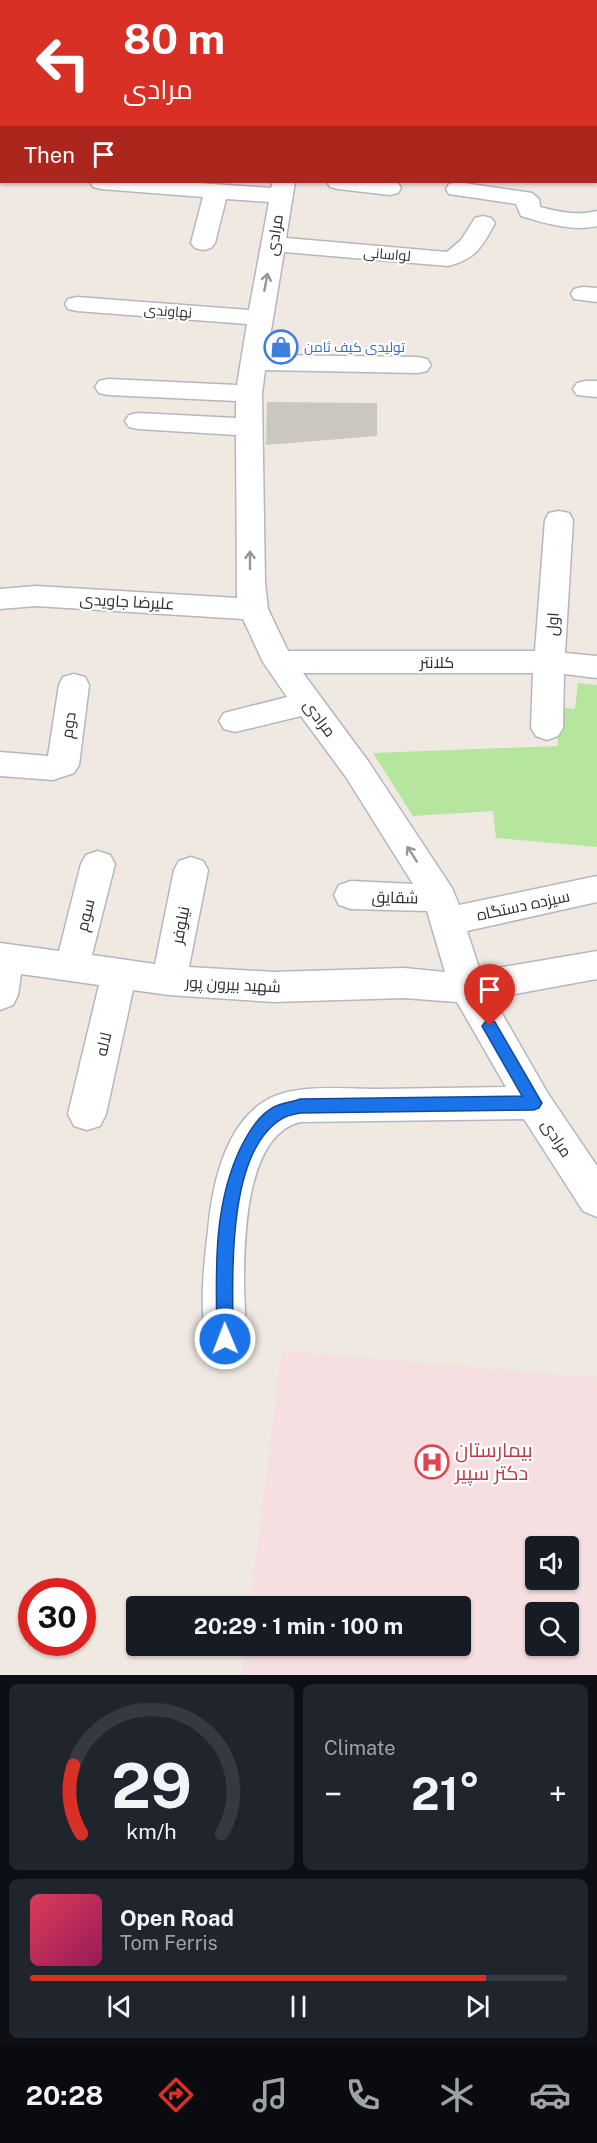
<!DOCTYPE html>
<meta charset="utf-8">
<style>
:root{--surface:#171b24;--page:#20242c;--text:#f1f3f6;--muted:#9ea1a6;--line:#363941;--accent:#d93025}
body{margin:0;font-family:"Public Sans",Cairo,sans-serif;background:var(--page);color:var(--text);height:100vh;display:flex;flex-direction:column;font-size:22px;white-space:nowrap}
*{box-sizing:border-box;margin:0}
p{font-size:20px;color:var(--muted)}
.icon{flex:none;width:33px;height:33px;fill:none;stroke:currentColor;stroke-width:2;stroke-linecap:round;stroke-linejoin:round}
.map{position:relative;height:1675px;overflow:hidden}
.details{display:flex;flex-direction:column;gap:9px;padding:9px;background:#0d0f14;flex:1}
.details>*{flex:none}
.guide{position:absolute;left:0px;top:0px;width:597px;height:183px;box-shadow:0 2px 4px #0004;background:#d93025;color:#fff;overflow:hidden}
.tools{position:absolute;left:525px;top:1536px;display:grid;gap:12px}
.tools a{display:grid;place-items:center;width:54px;height:54px;border-radius:6px;background:var(--surface);box-shadow:0 2px 4px #0004;font-size:30px}
.speed{position:absolute;left:18px;top:1578px;display:flex;gap:12px;font-size:30px;font-weight:700;text-align:center}
.speed>*{display:grid;place-content:center;width:78px;height:78px;border-radius:50%;background:var(--surface);box-shadow:0 2px 4px #0004;line-height:1}
.speed .limit{border:9px solid #d22;background:#fff;color:#111}
.pin{position:absolute;display:grid;place-items:center;width:51px;height:51px;color:#fff;margin:-62px -26px;border-radius:50% 50% 50% 0;rotate:-45deg;box-shadow:0 0 6px #0007}
.pin .icon{rotate:45deg}
.me{position:absolute;width:66px;margin:-33px;rotate:359deg;stroke-linejoin:round;filter:drop-shadow(0 0 4px #0008)}
.turn{display:flex;align-items:center;gap:21px;height:126px;padding:0 24px;font-size:27px}
.turn .icon{width:78px;height:78px;stroke-width:2.5}
.turn b{display:block;font-size:42px;line-height:51px}
.then{display:flex;align-items:center;height:57px;padding:0 24px;background:#0003;gap:12px;font-size:22px}
.big{font-size:45px;font-weight:700;line-height:1.1}
.details .tile{flex:1;display:flex;flex-direction:column;justify-content:center;gap:9px;min-width:0;padding:0 21px;border-radius:9px;background:var(--page)}
.details .dial{align-items:center;gap:0}
.dial svg{height:156px;overflow:visible;fill:none;stroke:var(--line);stroke-width:7;stroke-linecap:round;text-anchor:middle}
.dial text{fill:var(--text);stroke:none}
.song{display:flex;align-items:center;gap:18px}
.cover{width:72px;height:72px;border-radius:9px;background:linear-gradient(135deg,hsl(350 70% 55%),hsl(330 70% 35%))}
.played{height:6px;border-radius:3px;background:linear-gradient(90deg,var(--accent) 85%,var(--line) 85%)}
.keys{display:flex;justify-content:space-around;direction:ltr}
.heat{display:flex;justify-content:space-between;align-items:center;font-size:33px;direction:ltr}
.details .tiles{flex:1;display:grid;gap:9px;grid-template-columns:1fr 1fr}
.tile:last-child{grid-column:span 2}
.trip{position:absolute;left:126px;top:1596px;width:345px;height:60px;border-radius:6px;background:var(--surface);box-shadow:0 2px 4px #0004;font-weight:700;line-height:60px;text-align:center}
.tab-bar{display:flex;height:96px;justify-content:space-around;align-items:center;background:#090b0e;color:var(--muted)}
.tab-bar .icon{width:42px;height:42px}
.tab-bar .selected{color:var(--accent)}
.tab-bar b{font-size:27px;color:var(--text)}
.map>svg:first-child{display:block}
.medical{fill:#f5dfe0;fill-rule:evenodd}
.green{fill:#b6e59e}
.building{fill:#cbc7bf}
.lines{fill:none;stroke-linecap:round;stroke-linejoin:round}
.street-casing{stroke:#b4b7c1;stroke-width:3}
.street{fill:#fff;fill-rule:evenodd}
.oneway{stroke:#969696}
.route{fill:#1a73e8;stroke:#114b97;stroke-width:1.5}
.labels{text-anchor:middle;stroke-width:4.5;stroke-linejoin:round;paint-order:stroke}
.far-street-label{font-size:14px;fill:#2e2e2e;stroke:#fff}
.far-shop-label{font-size:14px;fill:#366cbe;stroke:#fff;text-anchor:start}
.street-label{font-size:16px;fill:#2e2e2e;stroke:#fff}
.near-health-label{font-size:20px;fill:#be3a42;stroke:#fff;text-anchor:start}
</style>
<div class="map">
<svg width="597" height="1675" viewBox="0 0 597 1675">
<rect width="100%" height="100%" fill="#efe9e1"/>
<path class="medical" d="M282,1351L597,1378V1675H241L245,1646H460V1606H250ZM536,1546H568V1580H536ZM536,1612H568V1646H536Z"/>
<path class="green" d="M578,683L597,685V847L496,838L493,811L413,816L373,753L558,746V707L575,709Z"/>
<path class="building" d="M267,402L377,403V436L266,445Z"/>
<g class="lines">
<g class="street-casing">
<path id="street" d="M0,0L10,2H2L0,13Z
M212,0H234L235,2H213Z
M252,0H273L251,2Z
M474,0H494L473,2Z
M0,74H2V86H0Z
M596,124L597,125V139L596,138Z
M0,166H2V180H0Z
M90,182H183L271,188L273,182H295L286,238L447,252L461,240L475,218L483,216L491,218L495,223C482,247 476,259 448,266L284,252L267,355L418,357L427,359L431,365L427,371L418,373L265,370L262,394L265,583L268,609L288,651H535L545,520L549,513L559,511L569,513L573,520L565,653L597,656V678L564,674L563,728L558,736L547,740L536,736L531,728L533,673H303L368,761L452,888L459,905L597,876V902L467,931L480,971L597,951V979L493,998L547,1092L597,1166V1217L583,1211L524,1119L300,1122C245,1136 244,1240 244,1285C244,1308 249,1332 239,1353L225,1359L211,1353C197,1321 204,1265 208,1231C212,1187 224,1126 265,1101C293,1083 345,1089 377,1089C420,1088 463,1088 506,1087L457,1002L404,998L274,1002L169,995L133,990L106,1114L100,1126L87,1130L74,1126L68,1114L99,985L21,974L18,995L13,1005L0,1010V943L59,951L81,864L86,855L98,851L110,855L115,864L92,955L155,964L174,870L179,861L191,857L203,861L208,870L189,967L274,972L404,968L445,972L427,911L351,909L339,905L334,895L339,885L351,881L413,884L346,777L301,716L235,732L224,729L219,721L224,713L287,697L263,662L243,619L36,606L0,609V589L36,586L237,598L236,435L138,429L129,427L125,421L129,415L138,413L236,418V401L108,395L99,393L95,387L99,381L108,379L237,385L247,324L77,311L68,309L65,304L68,299L77,297L249,310L269,202L226,199L215,243L211,248L203,250L195,248L191,243L203,197L101,189L93,187Z
M327,182H392L398,183L401,188L398,193L390,195L338,189L330,187Z
M457,182L532,193L539,199L540,207C560,212 576,216 597,211V226C572,232 545,223 521,216L516,204L449,194L446,189L449,184Z
M583,287L597,288V302L574,299L571,294L574,289Z
M586,381H597V397L577,395L573,389L577,383Z
M74,674L85,677L89,685L79,765L74,773L53,780L0,776V752L48,756L59,685L63,677Z"/>
</g>
<use href="#street" class="street"/>
</g>
<defs><path id="oneway-shaft" d="M-6 0H5M1.5-3L5.5 0L1.5 3" fill="none" stroke-width="1.6" stroke-linecap="round" stroke-linejoin="round" transform="scale(1.5)"/></defs>
<g class="oneway">
<use href="#oneway-shaft" transform="translate(266 282) rotate(-79)"/>
<use href="#oneway-shaft" transform="translate(250 560) rotate(-90)"/>
<use href="#oneway-shaft" transform="translate(412 854) rotate(-123)"/>
</g>
<path class="route" d="M490,1020L495,1022L539,1098L542,1103L539,1108L534,1110L300,1113C295,1114 288,1115 283,1118C225,1151 233,1281 233,1339L231,1344L225,1347L219,1344L217,1339C216,1273 212,1205 242,1145C250,1130 259,1115 274,1107C282,1103 292,1102 300,1099L522,1096L482,1026L485,1022Z"/>
<defs>
<g id="shop-ring" transform="scale(1.725)"><circle r="9.5" fill="#fff" stroke="#3f7fe0" stroke-width="1.5"/><path d="M-5-2.5h2.3a2.7 3.5 0 0 1 5.4 0H5L5.5 6h-11ZM-1.5-2.5h3a1.5 2.3 0 0 0-3 0Z" fill="#3f7fe0"/></g>
<g id="hospital-ring" transform="scale(1.725)"><circle r="9.5" fill="#fff" stroke="#e0444e" stroke-width="1.5"/><path d="M-5-5h3v3.5h4V-5h3V5h-3V1.5h-4V5h-3Z" fill="#e0444e"/></g>
</defs>
<g fill-rule="evenodd">
<use href="#shop-ring" x="281" y="347"/>
<use href="#hospital-ring" x="432" y="1462"/>
</g>
<g class="labels">
<g class="far-street-label">
<text transform="translate(387 254) rotate(5)" y="5">لواسانی</text>
<text transform="translate(168 311) rotate(4)" y="5">نهاوندی</text>
</g>
<g class="far-shop-label">
<text x="304" y="352">تولیدی کیف ثامن</text>
</g>
<g class="street-label">
<text transform="translate(274 235) rotate(-81)" y="6">مرادی</text>
<text transform="translate(127 601) rotate(3)" y="6">علیرضا جاویدی</text>
<text transform="translate(552 624) rotate(-86)" y="6">اول</text>
<text x="437" y="668">کلانتر</text>
<text transform="translate(320 718) rotate(53)" y="6">مرادی</text>
<text transform="translate(68 725) rotate(-82)" y="6">دوم</text>
<text transform="translate(395 897) rotate(1)" y="6">شقایق</text>
<text transform="translate(523 905) rotate(-12)" y="6">سیزده دستگاه</text>
<text transform="translate(85 915) rotate(-76)" y="6">سوم</text>
<text transform="translate(180 925) rotate(-79)" y="6">نیلوفر</text>
<text transform="translate(233 984) rotate(3)" y="6">شهید بیرون پور</text>
<text transform="translate(103 1044) rotate(-77)" y="6">لاله</text>
<text transform="translate(557 1138) rotate(57)" y="6">مرادی</text>
</g>
<g class="near-health-label">
<text x="455" y="1457">بیمارستان<tspan x="455" dy="23">دکتر سپیر</tspan></text>
</g>
</g>
</svg>
<div class="tools">
<a><svg class="icon" aria-label="sound" viewBox="0 0 24 24"><path d="M4 9h4l5-4v14l-5-4H4zM17 9q2 3 0 6"/></svg></a>
<a><svg class="icon" aria-label="search" viewBox="0 0 24 24"><circle cx="10" cy="10" r="6"/><path d="M15 15l6 6"/></svg></a>
</div>
<div class="speed"><div class="limit">30</div></div>
<div class="pin" style="left:490px;top:1026px;background:#d93025"><svg class="icon" aria-label="arrive" viewBox="0 0 24 24"><path d="M6 21V4h12l-3 4 3 4H6"/></svg></div>
<svg class="me" style="left:225px;top:1339px" viewBox="-20 -20 40 40"><circle r="17" fill="#1a73e8" stroke="#fff" stroke-width="3"/><path d="M0-11L8 9 0 5-8 9z" fill="#fff"/></svg>
<div class="trip">20:29 · 1 min · 100 m</div>
<div class="guide">
<div class="turn"><svg class="icon" aria-label="left" viewBox="0 0 24 24"><path d="M17 20v-9H6M10 6l-5 5 5 5"/></svg><div><b>80 m</b>مرادی</div></div>
<div class="then">Then<svg class="icon" aria-label="arrive" viewBox="0 0 24 24"><path d="M6 21V4h12l-3 4 3 4H6"/></svg></div>
</div>
</div>
<section class="details">
<div class="tiles">
<div class="tile dial"><svg viewBox="0 0 100 80">
<path d="M14 69A42 42 0 1 1 86 69"/>
<path d="M14 69A42 42 0 0 1 10 34" stroke="#d93025"/>
<text x="50" y="56" font-size="32" font-weight="700">29</text>
<text x="50" y="72" font-size="11">km/h</text>
</svg></div>
<div class="tile"><p>Climate</p>
<div class="heat"><a>−</a><b class="big">21°</b><a>+</a></div>
</div>
<div class="tile">
<div class="song"><i class="cover"></i><div><b>Open Road</b><p>Tom Ferris</p></div></div>
<div class="played"></div>
<div class="keys"><svg class="icon" aria-label="previous" viewBox="0 0 24 24"><path d="M18 5L8 12l10 7zM5 5v14"/></svg><svg class="icon" aria-label="pause" viewBox="0 0 24 24"><path d="M8 5v14M16 5v14"/></svg><svg class="icon" aria-label="next" viewBox="0 0 24 24"><path d="M6 5l10 7-10 7zM19 5v14"/></svg></div>
</div>
</div>
</section>
<nav class="tab-bar">
<b>20:28</b>
<svg class="icon selected" aria-label="directions" viewBox="0 0 24 24"><path d="M12 3l9 9-9 9-9-9zM9 14v-3h6M13 9l2 2-2 2"/></svg>
<svg class="icon" aria-label="music" viewBox="0 0 24 24"><path d="M9 18V5l10-2v13"/><circle cx="6" cy="18" r="3"/><circle cx="16" cy="16" r="3"/></svg>
<svg class="icon" aria-label="phone" viewBox="0 0 24 24"><path d="M5 4h4l2 5-3 2q2 4 5 5l2-3 5 2v4C11 20 4 13 5 4z"/></svg>
<svg class="icon" aria-label="climate" viewBox="0 0 24 24"><path d="M12 3v18M4 7l16 10M4 17L20 7"/></svg>
<svg class="icon" aria-label="car" viewBox="0 0 24 24"><path d="M5 17H2v-5l4-1 3-4h7l3 4 3 1v5h-3M9 17h6M6 11h13"/><circle cx="7" cy="17" r="2"/><circle cx="17" cy="17" r="2"/></svg>
</nav>
